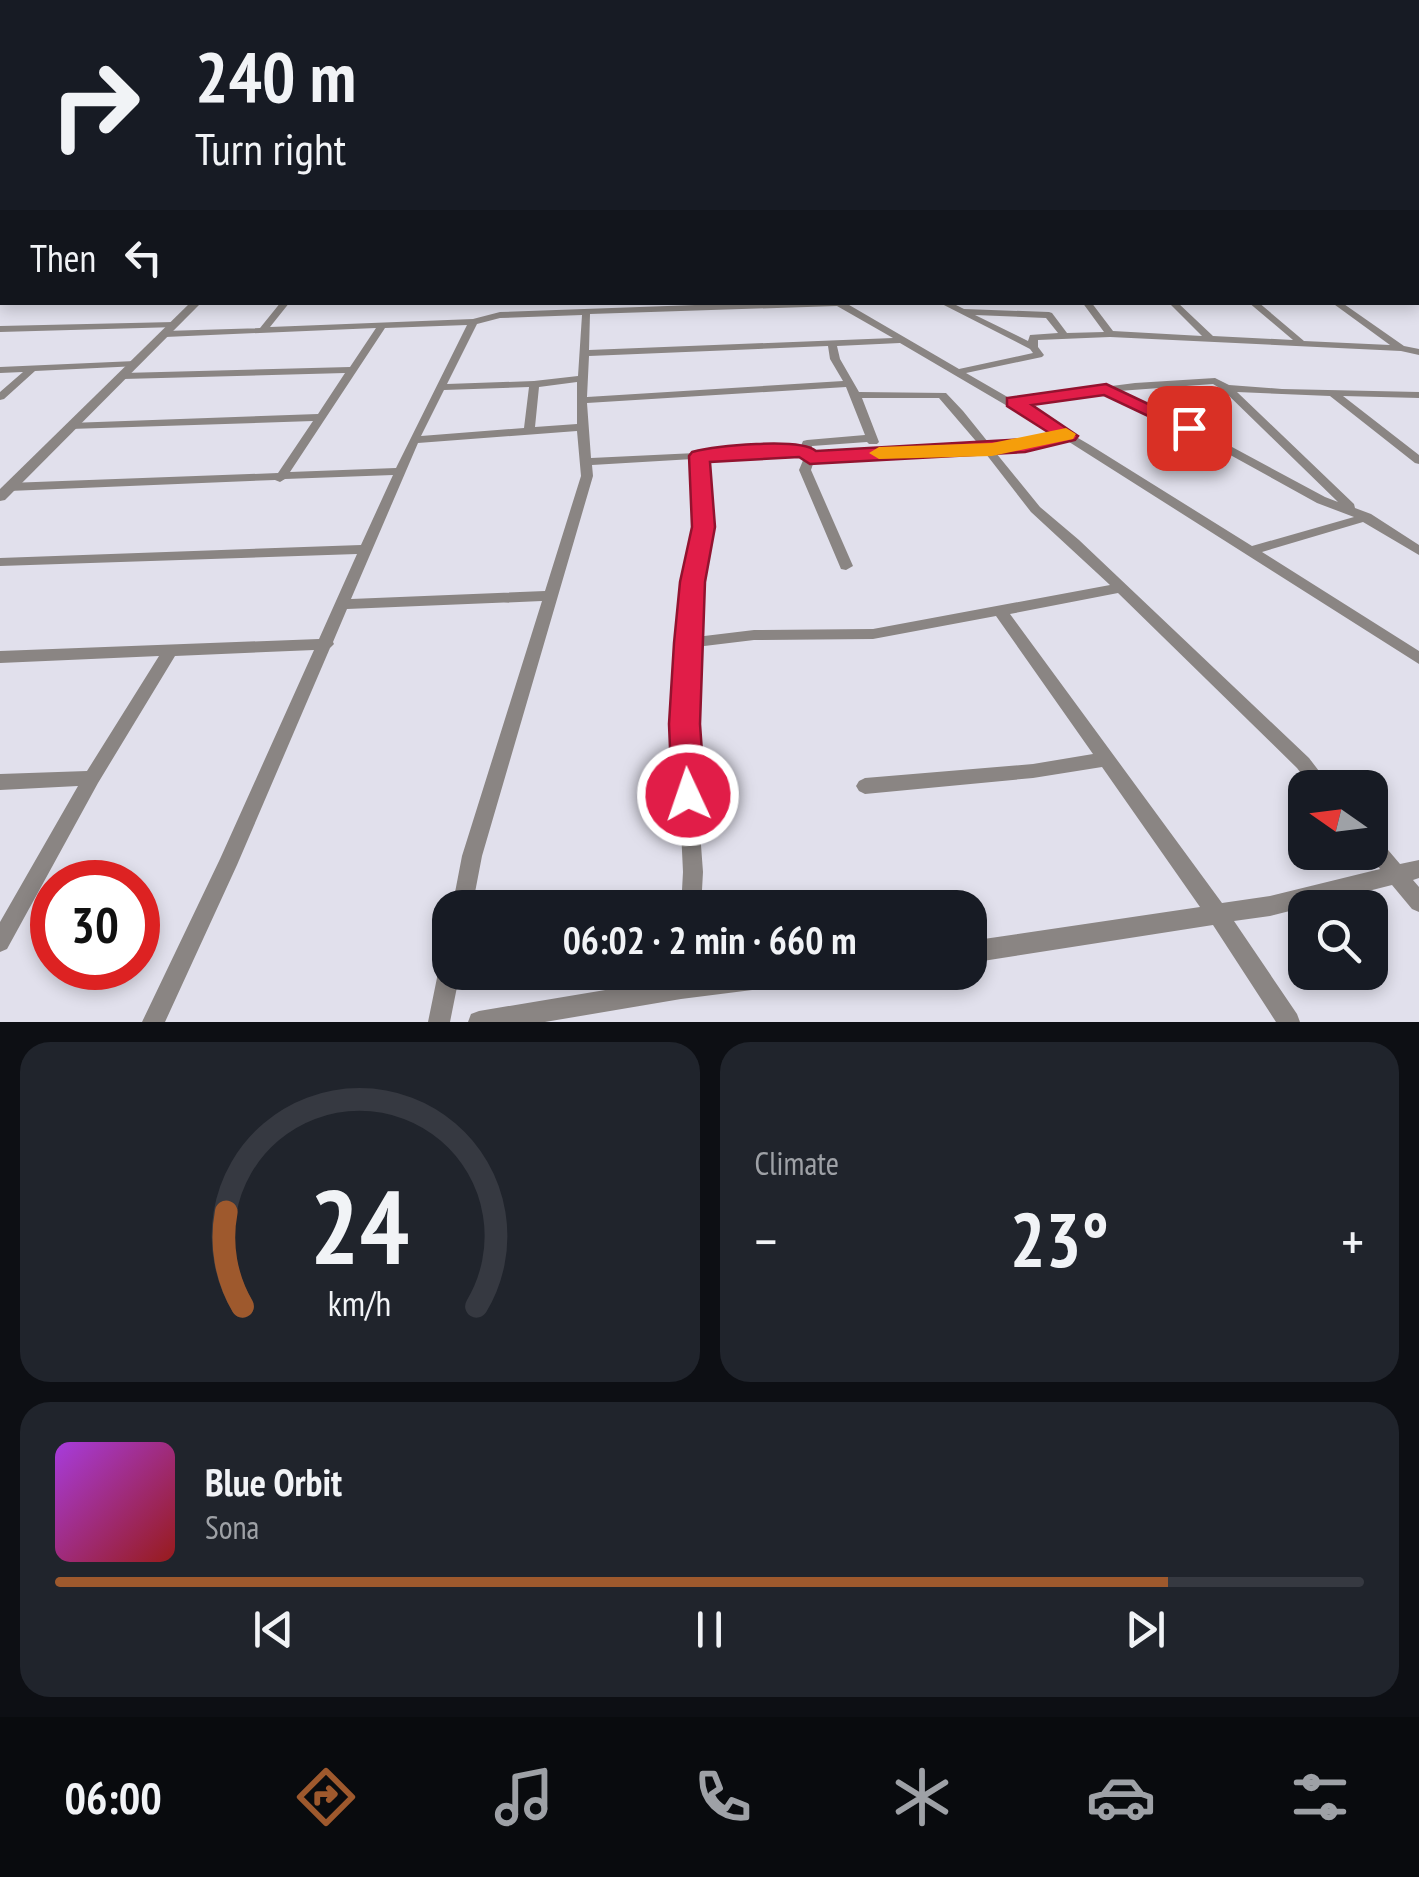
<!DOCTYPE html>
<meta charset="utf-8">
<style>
:root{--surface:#171b24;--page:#20242c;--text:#f1f3f6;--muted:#9ea1a6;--line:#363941;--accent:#9e592d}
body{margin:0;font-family:"PT Sans Narrow",sans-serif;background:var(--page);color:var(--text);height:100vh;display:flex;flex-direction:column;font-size:38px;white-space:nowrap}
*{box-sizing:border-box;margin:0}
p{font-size:32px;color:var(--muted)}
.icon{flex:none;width:55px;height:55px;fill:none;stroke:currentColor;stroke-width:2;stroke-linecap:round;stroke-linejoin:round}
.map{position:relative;height:1022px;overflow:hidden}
.sheet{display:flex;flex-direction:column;gap:20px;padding:20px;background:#0d0f14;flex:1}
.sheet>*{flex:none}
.guide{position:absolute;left:0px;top:0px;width:1420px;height:305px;box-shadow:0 5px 15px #0003;background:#171b24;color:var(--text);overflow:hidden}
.needle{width:65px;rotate:284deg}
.tools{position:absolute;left:1288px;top:770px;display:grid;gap:20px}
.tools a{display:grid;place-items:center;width:100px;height:100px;border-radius:20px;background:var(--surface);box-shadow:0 5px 15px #0003;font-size:50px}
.speed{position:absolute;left:30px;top:860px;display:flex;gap:20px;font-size:50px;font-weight:700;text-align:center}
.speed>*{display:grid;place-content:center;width:130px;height:130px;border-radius:50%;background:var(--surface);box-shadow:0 5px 15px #0003;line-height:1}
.speed .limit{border:15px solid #d22;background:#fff;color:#111}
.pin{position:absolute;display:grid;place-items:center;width:85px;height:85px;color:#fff;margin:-42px;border-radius:20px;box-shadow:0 5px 15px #0006}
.me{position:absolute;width:110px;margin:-55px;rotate:357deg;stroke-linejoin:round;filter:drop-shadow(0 0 8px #0008)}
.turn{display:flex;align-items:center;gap:35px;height:210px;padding:0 30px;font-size:45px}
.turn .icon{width:130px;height:130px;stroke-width:2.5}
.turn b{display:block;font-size:70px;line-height:85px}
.then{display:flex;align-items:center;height:95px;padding:0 30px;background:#0003;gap:20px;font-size:38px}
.big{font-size:75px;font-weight:700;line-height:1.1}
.sheet .widget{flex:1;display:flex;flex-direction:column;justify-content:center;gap:15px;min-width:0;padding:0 35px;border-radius:30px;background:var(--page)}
.sheet .dial{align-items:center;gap:0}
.dial svg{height:260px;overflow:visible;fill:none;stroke:var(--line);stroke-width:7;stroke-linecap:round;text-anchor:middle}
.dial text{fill:var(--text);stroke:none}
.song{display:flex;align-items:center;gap:30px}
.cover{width:120px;height:120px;border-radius:15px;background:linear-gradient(135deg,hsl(280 70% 55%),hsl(0 70% 35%))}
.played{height:10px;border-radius:5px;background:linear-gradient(90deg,var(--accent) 85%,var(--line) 85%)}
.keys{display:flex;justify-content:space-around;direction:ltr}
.heat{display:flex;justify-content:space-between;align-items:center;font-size:55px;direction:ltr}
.sheet .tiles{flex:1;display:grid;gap:20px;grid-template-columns:1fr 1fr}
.widget:last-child{grid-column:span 2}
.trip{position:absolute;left:432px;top:890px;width:555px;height:100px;border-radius:30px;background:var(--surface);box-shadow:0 5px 15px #0003;font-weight:700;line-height:100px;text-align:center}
.dock{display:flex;height:160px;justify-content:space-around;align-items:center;background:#090b0e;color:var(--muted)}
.dock .icon{width:70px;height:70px}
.dock .selected{color:var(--accent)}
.dock b{font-size:45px;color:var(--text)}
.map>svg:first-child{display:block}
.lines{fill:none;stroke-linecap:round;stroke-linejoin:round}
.minor{fill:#8a8583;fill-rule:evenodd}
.tertiary{fill:#8a8583;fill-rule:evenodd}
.route{fill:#e11d48;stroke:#92132f;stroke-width:2.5}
.slow{fill:#f59e0b}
</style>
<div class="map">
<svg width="1419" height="1022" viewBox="0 0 1419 1022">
<rect width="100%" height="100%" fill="#e1e0ec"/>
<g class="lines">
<path class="minor" d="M1418,202H1419V206H1418Z
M0,209H2V213L0,214Z
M1418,212H1419V216H1418Z
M0,230H2V236H0Z
M0,243H2V247H0Z
M0,266H2V272H0Z
M0,293H2V297H0Z
M281,302H290L270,327L473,319L500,312L779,302H844L959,369L1033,353L1030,349L938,302H950L964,309L1049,312L1052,313L1067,333L1104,332L1082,302H1091L1113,331L1202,336L1168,302H1177L1213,336L1293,340L1248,302H1258L1304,341L1390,345L1331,302H1341L1404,346L1419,349V355L1401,351L1110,337L1038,340V347L1044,355L1042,357L966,373L1011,399L1135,383L1215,378L1229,385L1282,389L1419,392V398L1343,396L1419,455V464L1415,463L1330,396L1237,392L1354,504L1355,508L1371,514L1419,545V555L1363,522L1262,552L1419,651V664L1066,440L996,453L1040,507L1079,540L1309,758L1332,788H1312L1297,768L1118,593L1010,614L1222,903L1270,896L1380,869L1366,852H1370V834L1377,837L1400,864L1419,860V878L1413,880L1419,887V912L1412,909L1392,885L1270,916L1234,921L1297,1014L1300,1022H1276L1213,925L970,963V941L1200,907L1102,767L1033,778L865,794L859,791L856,786L859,781L865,778L1033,764L1093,754L996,616L873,639L754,640L696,647L692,724L703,872L701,908H681L683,872L676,724L685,582L698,527L693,459L592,465L593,476L482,856L472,908H452L462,856L542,601L347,609L333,642L334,644L330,648L237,865L165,1022H142L220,859L314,650L175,656L98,783L7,949L0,952V922L78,786L0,790V774L87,771L159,656L0,663V651L319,639L357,554L0,566V558L361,545L393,475L285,479L280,482L275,480L9,491L3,487L9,483L278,473L313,421L70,429L65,426L70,423L318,414L345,373L123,379L118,376L123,373L350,367L376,328L165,337L160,334L165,331L260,328ZM837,306L893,338L589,350L590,314ZM582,315L578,376L534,381L447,384L477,324L500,318ZM975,315L1046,318L1058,333L1030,335L1028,341ZM467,325L396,468L290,472L385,328ZM900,343L1057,435L992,447L963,411L946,393L859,392L840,359L837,346ZM828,346L830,359L843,381L587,397L589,356ZM577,382V424L535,427L539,387ZM1213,384L1223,390L1338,502L1325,497L1193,426L1119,391ZM529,387L524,428L421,436L444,390ZM846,387L865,435L807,440L803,441L800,448L591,458L587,403ZM1107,393L1185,430L1317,503L1354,517L1252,546L1090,445L1020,404ZM862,398H939L981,447L813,454L811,451L812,446L867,442L869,444H877L879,442ZM577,431L581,476L545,591L351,599L418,443ZM781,454H802L804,458L799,470L841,569L846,570L853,566L811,470L814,461L986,454L1031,512L1110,585L873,629L754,630L696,637L699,582L710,527L705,459Z
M174,322L177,323V327L0,332V326Z
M135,361L138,362V366L35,371L4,399L0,400V392L23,372L0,373V367Z
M450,957V972H460L450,1022H428L439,968L442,960Z
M672,972H694L693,976L717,972H817L814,980L806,983L681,999L545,1022H468L471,1014L479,1011L671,979Z"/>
<path class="tertiary" d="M191,302H202L5,500L0,501V489Z"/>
</g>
<linearGradient id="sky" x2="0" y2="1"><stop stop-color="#95b4ec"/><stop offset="0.48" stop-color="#f2f1f6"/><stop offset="1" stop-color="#f2f1f6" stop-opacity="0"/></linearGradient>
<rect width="1419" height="277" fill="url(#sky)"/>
<path class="route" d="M1106,384L1199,428L1189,434L1182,432L1104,395L1032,405L1078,436L1075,440L1025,452L810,464L799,457L710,462L715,527L705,582L700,724L705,795L700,805L688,809L677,805L672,795L669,724L674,643L680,582L692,527L689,456L692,452C715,446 799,437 816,451L1025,439L1051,434L1007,406V398Z"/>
<path class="slow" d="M1066,428L1076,434L1073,439L992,456L879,459L869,453L879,447L992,443Z"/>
</svg>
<div class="tools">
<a><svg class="needle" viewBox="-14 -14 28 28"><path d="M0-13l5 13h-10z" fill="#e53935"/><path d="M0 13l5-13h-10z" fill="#9ea1a6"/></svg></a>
<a><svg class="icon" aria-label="search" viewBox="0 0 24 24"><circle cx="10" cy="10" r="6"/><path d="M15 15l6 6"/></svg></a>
</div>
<div class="speed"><div class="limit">30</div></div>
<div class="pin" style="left:1189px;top:428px;background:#d93025"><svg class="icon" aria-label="arrive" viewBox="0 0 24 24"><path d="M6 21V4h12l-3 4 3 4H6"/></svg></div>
<svg class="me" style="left:688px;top:795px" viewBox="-20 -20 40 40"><circle r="17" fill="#e11d48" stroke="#fff" stroke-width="3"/><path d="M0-11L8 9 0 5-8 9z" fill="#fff"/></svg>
<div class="trip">06:02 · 2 min · 660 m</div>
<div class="guide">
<div class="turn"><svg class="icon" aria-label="right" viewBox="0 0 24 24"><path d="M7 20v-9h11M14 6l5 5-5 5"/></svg><div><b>240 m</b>Turn right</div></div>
<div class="then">Then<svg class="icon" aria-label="left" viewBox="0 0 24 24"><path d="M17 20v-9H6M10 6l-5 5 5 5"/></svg></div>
</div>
</div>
<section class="sheet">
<div class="tiles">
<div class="widget dial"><svg viewBox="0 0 100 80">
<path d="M14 69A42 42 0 1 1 86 69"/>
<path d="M14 69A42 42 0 0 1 9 40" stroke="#9e592d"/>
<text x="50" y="56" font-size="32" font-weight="700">24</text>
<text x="50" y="72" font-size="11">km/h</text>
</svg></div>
<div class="widget"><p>Climate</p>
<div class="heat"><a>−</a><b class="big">23°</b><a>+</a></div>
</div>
<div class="widget">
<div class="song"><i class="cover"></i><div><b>Blue Orbit</b><p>Sona</p></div></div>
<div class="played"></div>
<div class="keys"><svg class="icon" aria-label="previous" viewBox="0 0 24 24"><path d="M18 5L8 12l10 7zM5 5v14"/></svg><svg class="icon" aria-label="pause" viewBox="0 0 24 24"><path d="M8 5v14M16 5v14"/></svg><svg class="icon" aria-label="next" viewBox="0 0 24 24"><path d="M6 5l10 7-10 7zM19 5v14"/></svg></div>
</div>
</div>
</section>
<nav class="dock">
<b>06:00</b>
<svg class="icon selected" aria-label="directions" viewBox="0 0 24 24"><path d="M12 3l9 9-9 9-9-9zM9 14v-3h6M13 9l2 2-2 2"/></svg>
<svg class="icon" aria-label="music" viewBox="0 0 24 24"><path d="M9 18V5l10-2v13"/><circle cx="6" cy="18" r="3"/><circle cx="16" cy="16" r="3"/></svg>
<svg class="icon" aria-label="phone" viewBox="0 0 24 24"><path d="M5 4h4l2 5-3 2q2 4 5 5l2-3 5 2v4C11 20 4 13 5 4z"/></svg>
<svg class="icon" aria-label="climate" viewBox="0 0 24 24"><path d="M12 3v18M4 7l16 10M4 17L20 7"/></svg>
<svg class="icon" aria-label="car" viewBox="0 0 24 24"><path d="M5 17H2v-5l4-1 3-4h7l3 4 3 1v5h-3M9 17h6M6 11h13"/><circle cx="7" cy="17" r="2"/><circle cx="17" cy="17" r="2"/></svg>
<svg class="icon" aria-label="filters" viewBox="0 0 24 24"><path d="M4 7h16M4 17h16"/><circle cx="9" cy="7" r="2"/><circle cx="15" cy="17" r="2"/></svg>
</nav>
